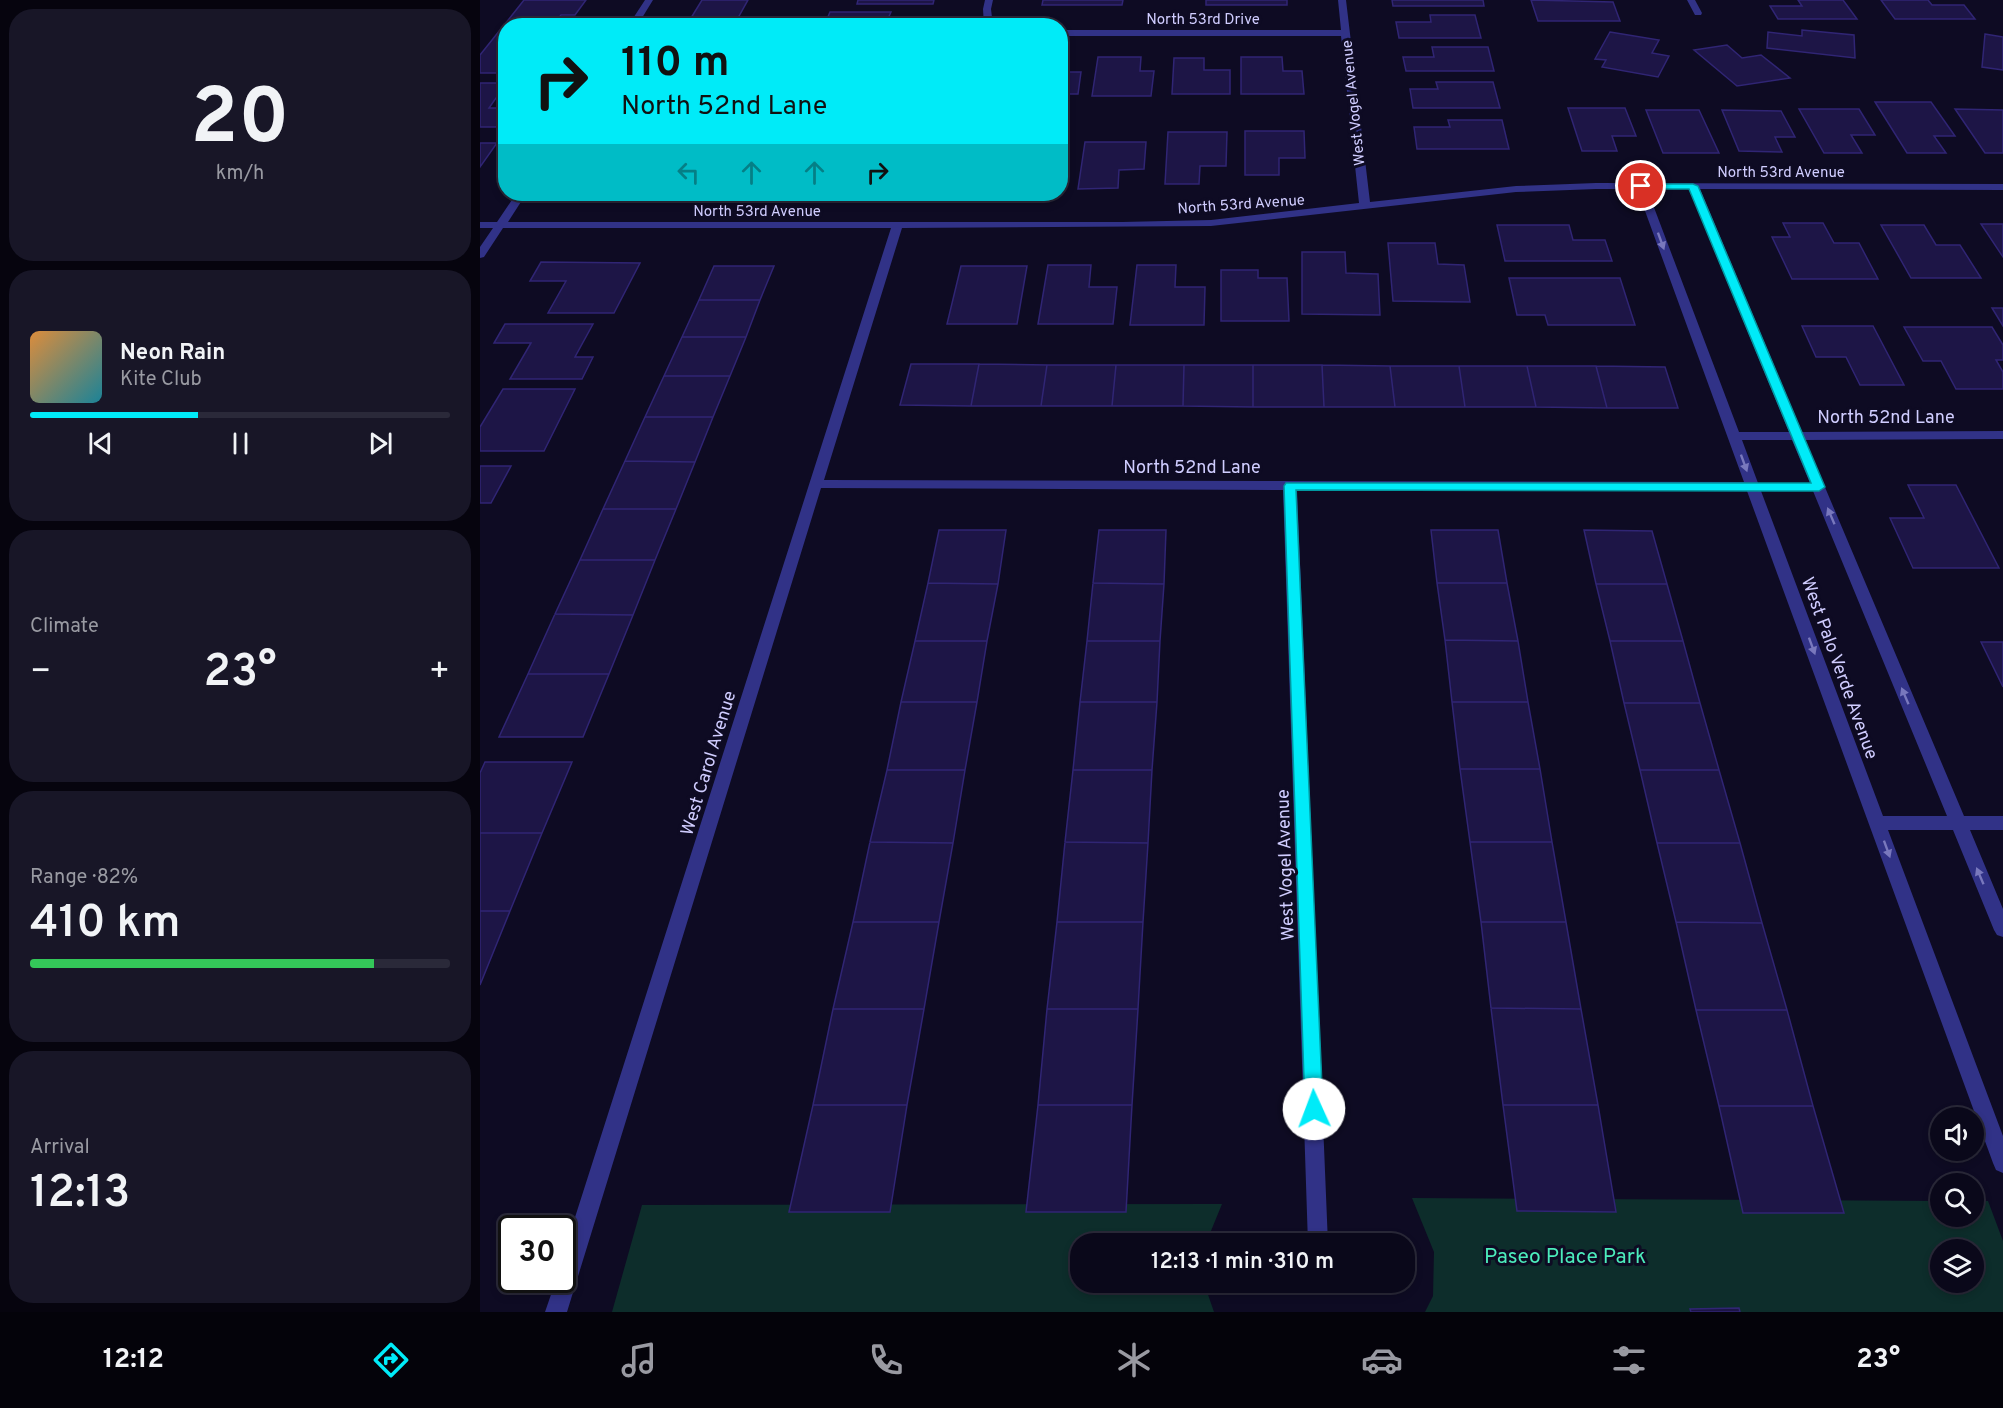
<!DOCTYPE html>
<meta charset="utf-8">
<style>
:root{--surface:#0a081a;--page:#181627;--text:#f1f3f6;--muted:#999aa2;--line:#2a2939;--accent:#00ebf8}
body{margin:0;font-family:Overpass,sans-serif;background:var(--page);color:var(--text);height:100vh;display:flex;flex-direction:column;font-size:22px;white-space:nowrap}
*{box-sizing:border-box;margin:0}
p{font-size:20px;color:var(--muted)}
.icon{flex:none;width:33px;height:33px;fill:none;stroke:currentColor;stroke-width:2;stroke-linecap:round;stroke-linejoin:round}
.map{position:relative;flex:1;overflow:hidden}
.drawer{display:flex;flex-direction:column;gap:9px;padding:9px;background:#06040e;width:480px}
.drawer>*{flex:none}
.banner{position:absolute;left:18px;top:18px;width:570px;height:183px;border-radius:24px;box-shadow:0 3px 9px #0003,0 0 0 2px var(--line);background:#00ebf8;color:#111;overflow:hidden}
.tools{position:absolute;left:1450px;top:1107px;display:grid;gap:12px}
.tools a{display:grid;place-items:center;width:54px;height:54px;border-radius:50%;background:var(--surface);box-shadow:0 3px 9px #0003,0 0 0 2px var(--line);font-size:30px}
.speed{position:absolute;left:18px;top:1215px;display:flex;gap:12px;font-size:30px;font-weight:700;text-align:center}
.speed>*{display:grid;place-content:center;width:78px;height:78px;border-radius:50%;background:var(--surface);box-shadow:0 3px 9px #0003,0 0 0 2px var(--line);line-height:1}
.speed .limit{border:3px solid #111;border-radius:9px;background:#fff;color:#111}
.pin{position:absolute;display:grid;place-items:center;width:51px;height:51px;color:#fff;margin:-26px;border:3px solid #fff;border-radius:50%;box-shadow:0 2px 6px #0007}
.me{position:absolute;width:66px;margin:-33px;rotate:358deg;stroke-linejoin:round;filter:drop-shadow(0 0 4px #0008)}
.turn{display:flex;align-items:center;gap:21px;height:126px;padding:0 24px;font-size:27px}
.turn .icon{width:78px;height:78px;stroke-width:2.5}
.turn b{display:block;font-size:42px;line-height:51px}
.lanes{display:flex;align-items:center;height:57px;padding:0 24px;background:#0003;justify-content:center;gap:30px;direction:ltr}
.lanes .off{opacity:.35}
.big{font-size:45px;font-weight:600;line-height:1.1}
.drawer .tile{flex:1;display:flex;flex-direction:column;justify-content:center;gap:9px;min-width:0;padding:0 21px;border-radius:24px;background:var(--page)}
.drawer .dial{align-items:center;gap:0}
.dial b{font-size:78px;line-height:1}
.song{display:flex;align-items:center;gap:18px}
.cover{width:72px;height:72px;border-radius:9px;background:linear-gradient(135deg,hsl(30 70% 55%),hsl(190 70% 35%))}
.played{height:6px;border-radius:3px;background:linear-gradient(90deg,var(--accent) 40%,var(--line) 40%)}
.keys{display:flex;justify-content:space-around;direction:ltr}
.heat{display:flex;justify-content:space-between;align-items:center;font-size:33px;direction:ltr}
.charge{height:9px;border-radius:4px;background:linear-gradient(90deg,#34c759 82%,var(--line) 0)}
.trip{position:absolute;left:590px;top:1233px;width:345px;height:60px;border-radius:24px;background:var(--surface);box-shadow:0 3px 9px #0003,0 0 0 2px var(--line);font-weight:600;line-height:60px;text-align:center}
.tabs{display:flex;height:96px;justify-content:space-around;align-items:center;background:#04030a;color:var(--muted)}
.tabs .icon{width:42px;height:42px}
.tabs .current{color:var(--accent)}
.tabs b{font-size:27px;color:var(--text)}
main{display:flex;flex:1;min-height:0}
.map>svg:first-child{display:block}
.green{fill:#0d2d2b;fill-rule:evenodd}
.building{fill:#1d1546;stroke:#302574;stroke-width:1.5}
.lines{fill:none;stroke-linecap:round;stroke-linejoin:round}
.minor{fill:#313287;fill-rule:evenodd}
.oneway{fill:#7978bd}
.route{fill:#00ebf8;stroke:#0099a1;stroke-width:1.5}
.labels{text-anchor:middle;stroke-width:6;stroke-linejoin:round;paint-order:stroke}
.far-street-label{font-size:15px;fill:#d0cdff;stroke:#0e0b23}
.street-label{font-size:18px;fill:#d0cdff;stroke:#0e0b23}
.near-park-label{font-size:21px;fill:#4cecbc;stroke:#0e0b23}
</style>
<main>
<section class="drawer">
<div class="tile dial"><b>20</b><p>km/h</p></div>
<div class="tile">
<div class="song"><i class="cover"></i><div><b>Neon Rain</b><p>Kite Club</p></div></div>
<div class="played"></div>
<div class="keys"><svg class="icon" aria-label="previous" viewBox="0 0 24 24"><path d="M18 5L8 12l10 7zM5 5v14"/></svg><svg class="icon" aria-label="pause" viewBox="0 0 24 24"><path d="M8 5v14M16 5v14"/></svg><svg class="icon" aria-label="next" viewBox="0 0 24 24"><path d="M6 5l10 7-10 7zM19 5v14"/></svg></div>
</div>
<div class="tile"><p>Climate</p>
<div class="heat"><a>−</a><b class="big">23°</b><a>+</a></div>
</div>
<div class="tile"><p>Range · 82%</p><b class="big">410 km</b><div class="charge"></div></div>
<div class="tile"><p>Arrival</p><b class="big">12:13</b></div>
</section>
<div class="map">
<svg width="1523" height="1312" viewBox="0 0 1523 1312">
<rect width="100%" height="100%" fill="#0e0b23"/>
<path class="green" d="M932,1198L1461,1201V1216H1494V1201H1508L1523,1241V1312H945L953,1296L954,1252ZM1461,1250H1494V1282H1461Z
M742,1204L726,1243L600,1244V1282L724,1283L734,1312H132L162,1205Z"/>
<path class="building" d="M44,0H106L95,15H81L74,24H25Z
M222,0H268L254,25L206,26Z
M378,0H454L453,4H377Z
M563,0H643L642,5H562Z
M726,0H807V5H726Z
M912,0H1003L1004,6H913Z
M1051,0L1133,2L1140,21H1058Z
M1318,0H1363L1377,19H1298L1290,6H1322Z
M1401,0H1448L1452,5H1484L1495,19H1415Z
M350,12H411L406,23H422L421,26H344Z
M950,15H995L1001,38H919L916,22H951Z
M20,30H26V73H0V55Z
M1322,30L1374,35L1375,58L1287,48L1288,32L1322,36Z
M1130,32L1179,40L1172,53L1189,56L1178,77L1122,67L1126,60L1115,59Z
M1505,34L1523,37V70L1502,67Z
M1247,45L1262,58L1281,55L1310,78L1257,86L1214,50Z
M952,47H1008L1014,71H926L923,57H954Z
M618,57H661L660,71H674L671,96H612Z
M761,57H802L803,71H822L824,94H761Z
M694,58H724V70H750V94H692Z
M580,72H601L598,94H580Z
M956,82H1013L1020,108H933L930,89H958Z
M0,83H26V98H16L9,108H26V114L16,127H0Z
M1395,102H1451L1475,136H1454L1466,153H1427Z
M1088,108H1145L1156,136H1132L1137,151H1102Z
M1319,109H1379L1395,135H1371L1382,153H1344Z
M1475,109L1523,110V153H1505Z
M1166,110H1219L1239,153H1183Z
M1242,110L1301,111L1315,137H1295L1302,152L1259,151Z
M968,120H1022L1029,149H937L934,127H970Z
M765,131H824L825,158H799V175H765Z
M688,132H747L746,166H720L719,184H685Z
M605,142H666L664,169L639,170L638,188L598,189Z
M0,143H17L0,167Z
M580,143H587L582,170H580Z
M1303,223H1343L1354,243H1379L1398,279H1312L1292,237H1310Z
M1501,224H1523V257Z
M1017,225H1089L1093,240H1125L1132,261H1025Z
M1401,225H1444L1456,245H1480L1501,278H1431Z
M908,243H955L958,264L984,265L990,302L913,301Z
M822,252H865L866,273L898,274L900,315L822,314Z
M61,262L160,263L134,313H68L86,281H50Z
M568,265H611L609,287H637L633,324H558Z
M657,265H696L695,287H725L724,325H650Z
M234,266H294L280,300H219Z
M481,266H547L537,324H467Z
M741,270H778V278H807L809,321H741Z
M1029,278H1140L1155,325H1068L1065,315H1037Z
M219,300H280L266,337H202Z
M1512,308H1523V326Z
M25,324H113L95,357H113L102,379H30L51,343H14Z
M1322,326H1393L1424,385H1380L1366,357H1336Z
M1424,327H1512L1523,345V360H1516L1523,372V389H1476L1461,361H1443Z
M202,337H266L250,376H184Z
M431,364H499L491,406L420,405Z
M499,364L567,365L561,406H491Z
M567,365H636L632,406H561Z
M636,365H704L703,406H632Z
M704,365H773V407L703,406Z
M773,365H842L844,407H773Z
M842,365L910,366L915,407H844Z
M910,366H979L985,407H915Z
M979,366H1047L1056,407H985Z
M1047,366H1116L1127,408L1056,407Z
M1116,366L1185,367L1198,408H1127Z
M184,376H250L233,417H165Z
M23,389H95L64,451H0V427Z
M165,417H233L215,462L145,461Z
M145,461L215,462L196,509H123Z
M0,466H31L11,503H0Z
M1428,485H1476L1519,568H1433L1410,518H1444Z
M123,509H196L175,560H100Z
M459,530H526L518,584L448,583Z
M619,530H686L684,584L613,583Z
M951,530H1018L1027,583H957Z
M1104,530L1172,531L1187,584H1116Z
M100,560H175L153,615L75,614Z
M448,583L518,584L507,641H435Z
M613,583L684,584L680,641H607Z
M957,583H1027L1038,641L965,640Z
M1116,584H1187L1203,641H1130Z
M75,614L153,615L129,674H48Z
M965,640L1038,641L1048,702H972Z
M435,641H507L497,702H421Z
M607,641H680L677,702H600Z
M1130,641H1203L1220,703H1144Z
M1501,642H1523V687Z
M48,674H129L103,737H19Z
M421,702H497L485,770H407Z
M600,702H677L672,770H593Z
M972,702H1048L1060,769H980Z
M1144,703H1220L1239,770H1160Z
M5,762H92L62,833H0V773Z
M980,769H1060L1072,842H990Z
M407,770H485L473,843L390,842Z
M593,770H672L668,843L585,842Z
M1160,770H1239L1260,843H1177Z
M0,833H62L30,911H0Z
M390,842L473,843L459,922H373Z
M585,842L668,843L663,922H577Z
M990,842H1072L1086,922H1001Z
M1177,843H1260L1282,923L1196,922Z
M0,911H30L0,985Z
M373,922H459L444,1009H353Z
M577,922H663L658,1009H567Z
M1001,922H1086L1101,1009L1011,1008Z
M1196,922L1282,923L1307,1010H1216Z
M1011,1008L1101,1009L1118,1105H1023Z
M353,1009H444L427,1105H333Z
M567,1009H658L652,1105H558Z
M1216,1010H1307L1333,1106H1239Z
M333,1105H427L410,1212H309Z
M558,1105H652L646,1212H546Z
M1023,1105H1118L1136,1212L1037,1211Z
M1239,1106H1333L1364,1213H1263Z
M1259,1308L1260,1312H1211L1210,1309Z"/>
<g class="lines">
<path class="minor" d="M165,0H173L157,26H148Z
M505,0H513L511,9L513,26H504L503,9Z
M858,0H866L890,202L1036,186L1116,183L1523,184V190L1220,189L1322,432L1523,431V439L1325,440L1484,816H1523V830H1490L1523,909V937L1517,935L1514,930L1473,830H1408L1523,1136V1173L1516,1170L1513,1163L1267,491L817,490L848,1244H828L803,490L341,488L87,1312H65L76,1280H82V1258L411,228H23L4,257L0,258V247L13,228H0V222H17L36,194H46L28,222H642L731,220L879,203L861,36H580V30H861ZM1116,189H1157L1264,482L344,480L422,228L731,226L1036,192ZM1167,189H1209L1309,432H1259ZM1262,440H1312L1330,483H1278ZM1281,491H1333L1467,816H1403Z
M1207,0H1215L1222,13L1221,15H1215Z"/>
</g>
<defs><path id="oneway-solid" d="M-6-.8H1V-3.2L6.5 0L1 3.2V.8H-6Z" transform="scale(1.5)"/></defs>
<g class="oneway">
<use href="#oneway-solid" transform="translate(1181 241) rotate(70)"/>
<use href="#oneway-solid" transform="translate(1264 463) rotate(70)"/>
<use href="#oneway-solid" transform="translate(1351 516) rotate(-113)"/>
<use href="#oneway-solid" transform="translate(1332 646) rotate(70)"/>
<use href="#oneway-solid" transform="translate(1425 696) rotate(-113)"/>
<use href="#oneway-solid" transform="translate(1407 849) rotate(70)"/>
<use href="#oneway-solid" transform="translate(1500 876) rotate(-113)"/>
</g>
<path class="route" d="M1157,184H1213L1218,186L1345,487L1339,491L816,490L843,1109L840,1115L834,1117L827,1115L825,1109L804,486L806,483H1331L1209,189H1161L1157,188Z"/>
<g class="labels">
<g class="far-street-label">
<text x="723" y="24">North 53rd Drive</text>
<text transform="translate(873 103) rotate(-96)" y="5">West Vogel Avenue</text>
<text x="1301" y="177">North 53rd Avenue</text>
<text transform="translate(761 204) rotate(-4)" y="5">North 53rd Avenue</text>
<text x="277" y="216">North 53rd Avenue</text>
</g>
<g class="street-label">
<text x="1406" y="423">North 52nd Lane</text>
<text x="712" y="473">North 52nd Lane</text>
<text transform="translate(1360 668) rotate(70)" y="6">West Palo Verde Avenue</text>
<text transform="translate(228 763) rotate(-73)" y="6">West Carol Avenue</text>
<text transform="translate(805 865) rotate(-92)" y="6">West Vogel Avenue</text>
</g>
<g class="near-park-label">
<text x="1085" y="1263">Paseo Place Park</text>
</g>
</g>
</svg>
<div class="tools">
<a><svg class="icon" aria-label="sound" viewBox="0 0 24 24"><path d="M4 9h4l5-4v14l-5-4H4zM17 9q2 3 0 6"/></svg></a>
<a><svg class="icon" aria-label="search" viewBox="0 0 24 24"><circle cx="10" cy="10" r="6"/><path d="M15 15l6 6"/></svg></a>
<a><svg class="icon" aria-label="layers" viewBox="0 0 24 24"><path d="M12 4l9 5-9 5-9-5zM3 14l9 5 9-5"/></svg></a>
</div>
<div class="speed"><div class="limit">30</div></div>
<div class="pin" style="left:1161px;top:186px;background:#d93025"><svg class="icon" aria-label="arrive" viewBox="0 0 24 24"><path d="M6 21V4h12l-3 4 3 4H6"/></svg></div>
<svg class="me" style="left:834px;top:1109px" viewBox="-20 -20 40 40"><circle r="19" fill="#fff"/><path d="M0-13L10 11 0 6-10 11z" fill="#00ebf8"/></svg>
<div class="trip">12:13 · 1 min · 310 m</div>
<div class="banner">
<div class="turn"><svg class="icon" aria-label="right" viewBox="0 0 24 24"><path d="M7 20v-9h11M14 6l5 5-5 5"/></svg><div><b>110 m</b>North 52nd Lane</div></div>
<div class="lanes"><svg class="icon off" aria-label="left" viewBox="0 0 24 24"><path d="M17 20v-9H6M10 6l-5 5 5 5"/></svg><svg class="icon off" aria-label="ahead" viewBox="0 0 24 24"><path d="M12 20V5M6 11l6-6 6 6"/></svg><svg class="icon off" aria-label="ahead" viewBox="0 0 24 24"><path d="M12 20V5M6 11l6-6 6 6"/></svg><svg class="icon" aria-label="right" viewBox="0 0 24 24"><path d="M7 20v-9h11M14 6l5 5-5 5"/></svg></div>
</div>
</div>
</main>
<nav class="tabs">
<b>12:12</b>
<svg class="icon current" aria-label="directions" viewBox="0 0 24 24"><path d="M12 3l9 9-9 9-9-9zM9 14v-3h6M13 9l2 2-2 2"/></svg>
<svg class="icon" aria-label="music" viewBox="0 0 24 24"><path d="M9 18V5l10-2v13"/><circle cx="6" cy="18" r="3"/><circle cx="16" cy="16" r="3"/></svg>
<svg class="icon" aria-label="phone" viewBox="0 0 24 24"><path d="M5 4h4l2 5-3 2q2 4 5 5l2-3 5 2v4C11 20 4 13 5 4z"/></svg>
<svg class="icon" aria-label="climate" viewBox="0 0 24 24"><path d="M12 3v18M4 7l16 10M4 17L20 7"/></svg>
<svg class="icon" aria-label="car" viewBox="0 0 24 24"><path d="M5 17H2v-5l4-1 3-4h7l3 4 3 1v5h-3M9 17h6M6 11h13"/><circle cx="7" cy="17" r="2"/><circle cx="17" cy="17" r="2"/></svg>
<svg class="icon" aria-label="filters" viewBox="0 0 24 24"><path d="M4 7h16M4 17h16"/><circle cx="9" cy="7" r="2"/><circle cx="15" cy="17" r="2"/></svg>
<b>23°</b>
</nav>
